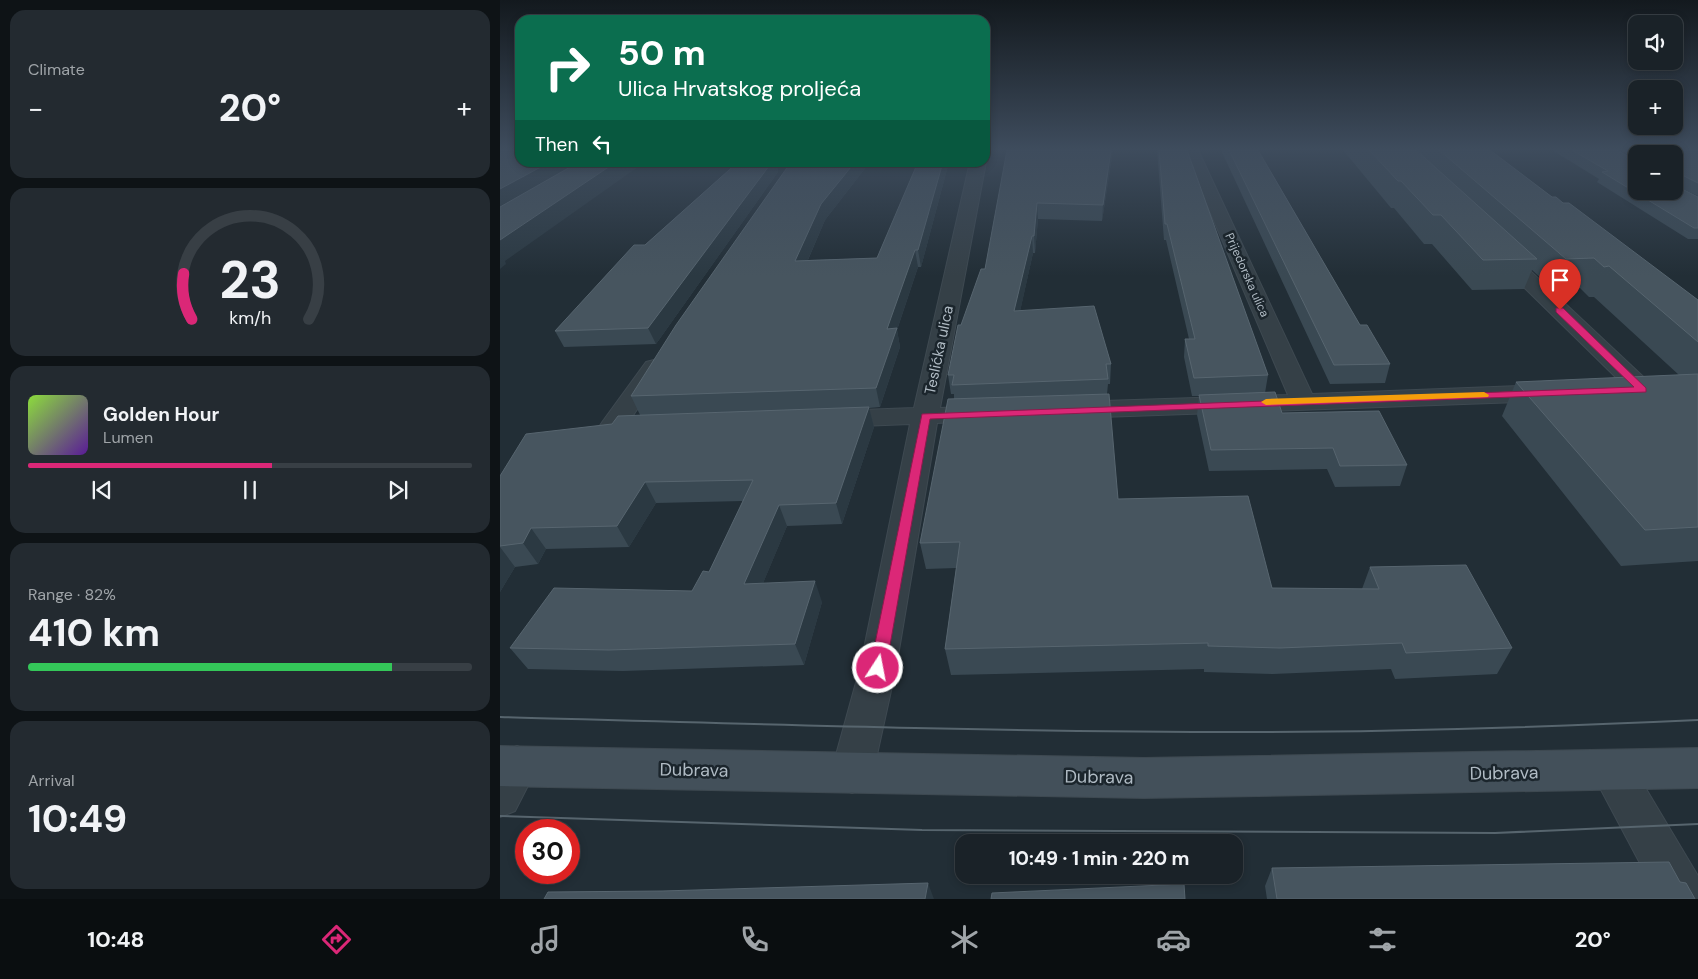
<!DOCTYPE html>
<meta charset="utf-8">
<style>
:root{--surface:#1a2228;--page:#232a30;--text:#f1f3f6;--muted:#9fa4a8;--line:#383f45;--accent:#db2777}
body{margin:0;font-family:"DM Sans",sans-serif;background:var(--page);color:var(--text);height:100vh;display:flex;flex-direction:column;font-size:19px;white-space:nowrap}
*{box-sizing:border-box;margin:0}
p{font-size:16px;color:var(--muted)}
.icon{flex:none;width:28px;height:28px;fill:none;stroke:currentColor;stroke-width:2;stroke-linecap:round;stroke-linejoin:round}
.map{position:relative;flex:1;overflow:hidden}
.details{display:flex;flex-direction:column;gap:10px;padding:10px;background:#0e1316;width:500px}
.details>*{flex:none}
.top-card{position:absolute;left:15px;top:15px;width:475px;height:152px;border-radius:15px;box-shadow:0 2px 8px #0003,0 0 0 1px var(--line);background:#0b6e4f;color:#fff;overflow:hidden}
.tools{position:absolute;left:1128px;top:15px;display:grid;gap:10px}
.tools a{display:grid;place-items:center;width:55px;height:55px;border-radius:10px;background:var(--surface);box-shadow:0 2px 8px #0003,0 0 0 1px var(--line);font-size:25px}
.speed{position:absolute;left:15px;top:819px;display:flex;gap:10px;font-size:25px;font-weight:700;text-align:center}
.speed>*{display:grid;place-content:center;width:65px;height:65px;border-radius:50%;background:var(--surface);box-shadow:0 2px 8px #0003,0 0 0 1px var(--line);line-height:1}
.speed .limit{border:8px solid #d22;background:#fff;color:#111}
.pin{position:absolute;display:grid;place-items:center;width:42px;height:42px;color:#fff;margin:-51px -21px;border-radius:50% 50% 50% 0;rotate:-45deg;box-shadow:0 0 5px #0007}
.pin .icon{rotate:45deg}
.me{position:absolute;width:55px;margin:-28px;rotate:11deg;stroke-linejoin:round;filter:drop-shadow(0 0 4px #0008)}
.turn{display:flex;align-items:center;gap:18px;height:105px;padding:0 20px;font-size:22px}
.turn .icon{width:65px;height:65px;stroke-width:2.5}
.turn b{display:block;font-size:35px;line-height:42px}
.then{display:flex;align-items:center;height:48px;padding:0 20px;background:#0003;gap:10px;font-size:19px}
.big{font-size:38px;font-weight:700;line-height:1.1}
.details .widget{flex:1;display:flex;flex-direction:column;justify-content:center;gap:8px;min-width:0;padding:0 18px;border-radius:15px;background:var(--page)}
.details .dial{align-items:center;gap:0}
.dial svg{height:130px;overflow:visible;fill:none;stroke:var(--line);stroke-width:7;stroke-linecap:round;text-anchor:middle}
.dial text{fill:var(--text);stroke:none}
.song{display:flex;align-items:center;gap:15px}
.cover{width:60px;height:60px;border-radius:8px;background:linear-gradient(135deg,hsl(90 70% 55%),hsl(270 70% 35%))}
.played{height:5px;border-radius:2px;background:linear-gradient(90deg,var(--accent) 55%,var(--line) 55%)}
.keys{display:flex;justify-content:space-around;direction:ltr}
.heat{display:flex;justify-content:space-between;align-items:center;font-size:28px;direction:ltr}
.charge{height:8px;border-radius:4px;background:linear-gradient(90deg,#34c759 82%,var(--line) 0)}
.trip{position:absolute;left:455px;top:834px;width:288px;height:50px;border-radius:15px;background:var(--surface);box-shadow:0 2px 8px #0003,0 0 0 1px var(--line);font-weight:700;line-height:50px;text-align:center}
.dock{display:flex;height:80px;justify-content:space-around;align-items:center;background:#0a0e10;color:var(--muted)}
.dock .icon{width:35px;height:35px}
.dock .active{color:var(--accent)}
.dock b{font-size:22px;color:var(--text)}
main{display:flex;flex:1;min-height:0}
.map>svg:first-child{display:block}
.lines{fill:none;stroke-linecap:round;stroke-linejoin:round}
.minor-casing{stroke:#3e4951;stroke-width:2}
.secondary-casing{stroke:#3e4951;stroke-width:2}
.minor{fill:#354047;fill-rule:evenodd}
.secondary{fill:#43505a;fill-rule:evenodd}
.tram{stroke:#57656e;stroke-width:2}
.wall{fill:#3a4953}
.shaded-wall{fill:#2b3942}
.building{fill:#47555f;stroke:#57656f}
.route{fill:#db2777;stroke:#8e194d}
.slow{fill:#f59e0b}
.labels{text-anchor:middle;stroke-width:5;stroke-linejoin:round;paint-order:stroke}
.far-street-label{font-size:12px;fill:#b0bbc4;stroke:#1b252c}
.street-label{font-size:15px;fill:#b0bbc4;stroke:#1b252c}
.near-street-label{font-size:18px;fill:#b0bbc4;stroke:#1b252c}
</style>
<main>
<section class="details">
<div class="widget"><p>Climate</p>
<div class="heat"><a>−</a><b class="big">20°</b><a>+</a></div>
</div>
<div class="widget dial"><svg viewBox="0 0 100 80">
<path d="M14 69A42 42 0 1 1 86 69"/>
<path d="M14 69A42 42 0 0 1 9 41" stroke="#db2777"/>
<text x="50" y="56" font-size="32" font-weight="700">23</text>
<text x="50" y="72" font-size="11">km/h</text>
</svg></div>
<div class="widget">
<div class="song"><i class="cover"></i><div><b>Golden Hour</b><p>Lumen</p></div></div>
<div class="played"></div>
<div class="keys"><svg class="icon" aria-label="previous" viewBox="0 0 24 24"><path d="M18 5L8 12l10 7zM5 5v14"/></svg><svg class="icon" aria-label="pause" viewBox="0 0 24 24"><path d="M8 5v14M16 5v14"/></svg><svg class="icon" aria-label="next" viewBox="0 0 24 24"><path d="M6 5l10 7-10 7zM19 5v14"/></svg></div>
</div>
<div class="widget"><p>Range · 82%</p><b class="big">410 km</b><div class="charge"></div></div>
<div class="widget"><p>Arrival</p><b class="big">10:49</b></div>
</section>
<div class="map">
<svg width="1198" height="899" viewBox="0 0 1198 899">
<rect width="100%" height="100%" fill="#222e36"/>
<g class="lines">
<g class="minor-casing">
<path id="minor" d="M684,150H698L812,394L1049,385L1058,388L1062,393L1058,398L1049,401L573,418L564,415L560,410L564,405L573,402L788,395Z
M485,161L486,162L440,408L482,406L491,408L495,414L491,420L437,423L396,668L373,773L367,787L352,793L337,787L331,773L360,668L410,424L335,427L326,425L322,419L326,413L335,411L414,408L470,162Z
M1001,248L1008,250L1152,385L1155,390L1152,395L1143,397L1134,395L994,258L991,254L994,250Z
M154,360L162,362L166,367L121,433L112,435L103,433L99,427L103,421L146,362Z
M17,746L32,752L38,766L15,811L0,817V756L2,752Z
M1112,751L1127,757L1198,876V899H1159L1091,771L1097,757Z"/>
</g>
<g class="secondary-casing">
<path id="secondary" d="M0,746L644,758L1198,748V788L644,798L0,786Z"/>
</g>
<use href="#minor" class="minor"/>
<use href="#secondary" class="secondary"/>
<path class="tram" d="M0,717C249,724 498,732 747,732C897,732 1048,727 1198,720
M0,816L422,830L995,833L1198,824"/>
</g>
<path class="wall" d="M507,150H613L602,221L538,219L535,253H533L520,311L611,364L610,384H608L607,394L618,499L772,588L862,589L870,567L1012,648L997,674L895,679L891,669L773,674L704,672V669L451,675L445,649L456,568L426,569L420,543L454,399V394H451L448,375L461,325L485,269Z
M657,150H687L768,375L765,393L782,413L907,465L900,486L835,487L827,469L709,471L697,415L699,396H692L684,357L685,339H689L666,240H664Z
M721,150H758L860,325L890,364L885,383L830,384Z
M843,150H990L1052,197L1198,300V561L1121,566L1002,416L1016,382L1179,375L1094,297H1089L1080,288L1053,289L1032,270L1024,289L972,290L932,244H924L894,208H891Z
M1052,150H1117L1136,191L1174,154H1136V160L1120,150H1198V196L1174,185L1198,197V239H1188L1097,182L1099,179Z
M238,162H276L278,172L156,344L64,347L55,331L145,245Z
M291,162H370L325,220L308,260L377,258L418,162H449L421,267H418L397,330L400,347L380,407L369,408L374,427L342,524L287,526L263,583L322,602L304,665L123,671L28,669L10,648L192,591L209,572L243,501L156,503L129,547L46,549L38,564L15,567L0,592V476L112,424L140,415L131,396Z
M772,868L1180,882L1195,899H767L765,886Z"/>
<path class="shaded-wall" d="M611,150H613L602,221L603,205Z
M50,162H85L0,211V189Z
M116,162H145L5,261L6,264L0,269V240Z
M272,162H276L278,172L156,344L148,328Z
M355,162H370L325,220L300,278L295,261L321,204Z
M443,162H449L421,267L418,250Z
M1174,179H1177L1174,186Z
M537,203L538,219L535,253L534,236Z
M532,236L533,253L516,330L514,311Z
M415,250L418,267L397,330L400,347L380,407L376,388L387,329Z
M369,407L374,427L342,524L336,503Z
M145,482L156,503L129,547L117,526Z
M279,505L287,526L254,605L244,584Z
M31,528L46,549L38,564L23,543Z
M0,547L15,567L0,592Z
M315,581L322,602L304,665L295,644Z
M428,883L434,899H425Z"/>
<path class="building" d="M0,150H20V162H50L0,189Z
M507,150H611L603,205L537,203L534,236H532L514,311L594,306L611,364H606L608,379L452,385L454,375H448L458,325H461L481,269H485Z
M659,150H687L768,375L694,378L685,339H695L667,224H665Z
M729,150H758L860,325H867L890,364L834,365Z
M869,150H916L1037,259L983,260L941,215H933L901,181H898Z
M939,150H990L1052,197H1056L1063,203H1069L1198,300V342L1109,266L1104,267L1094,258L1066,259Z
M1072,150H1117L1136,161V191H1174V185L1198,197V228H1194L1102,172L1108,171Z
M1141,150H1198V183L1178,173L1177,179H1174V154H1142Z
M79,162H116L0,240V207Z
M238,162H272L148,328L55,331L134,245H145Z
M291,162H355L321,204L295,261L377,258L418,162H443L418,250H415L387,329L397,328L376,388L131,396L176,325Z
M1198,374V527L1145,530L1016,382Z
M775,392L782,413L879,411L907,465L840,466L833,448L711,450L699,395Z
M609,394L618,499L748,496L772,588L879,589L870,567L966,565L1012,648L906,653L902,643L780,648L708,646V643L445,649L460,542L420,543L448,399Z
M369,407L336,503L279,505L244,584L315,581L295,644L109,650L10,648L54,588L192,591L203,571L209,572L253,480L145,482L117,526L31,528L23,543L0,546V476L26,434L112,424L118,416Z
M1169,862L1180,882L1186,883L1195,899H777L772,868Z
M428,883L425,899H44L48,892L162,891Z
M684,884L685,899H491L492,893Z"/>
<linearGradient id="sky" x2="0" y2="1"><stop stop-color="#13191e"/><stop offset="0.54" stop-color="#3e4c5d"/><stop offset="1" stop-color="#3e4c5d" stop-opacity="0"/></linearGradient>
<rect width="1198" height="276" fill="url(#sky)"/>
<path class="route" d="M1056,308H1063L1146,388V392L430,419L386,668L383,672L378,674L372,672L370,668L422,414L1134,387L1056,312Z"/>
<path class="slow" d="M984,392L989,395L988,397L766,405L761,402L766,399Z"/>
<g class="labels">
<g class="far-street-label">
<text transform="translate(747 275) rotate(66)" y="4">Prijedorska ulica</text>
</g>
<g class="street-label">
<text transform="translate(439 350) rotate(-78)" y="5">Teslićka ulica</text>
</g>
<g class="near-street-label">
<text transform="translate(194 770) rotate(1)" y="6">Dubrava</text>
<text transform="translate(1004 773) rotate(-1)" y="6">Dubrava</text>
<text transform="translate(599 777) rotate(1)" y="6">Dubrava</text>
</g>
</g>
</svg>
<div class="tools">
<a><svg class="icon" aria-label="sound" viewBox="0 0 24 24"><path d="M4 9h4l5-4v14l-5-4H4zM17 9q2 3 0 6"/></svg></a>
<a>+</a>
<a>−</a>
</div>
<div class="speed"><div class="limit">30</div></div>
<div class="pin" style="left:1060px;top:310px;background:#d93025"><svg class="icon" aria-label="arrive" viewBox="0 0 24 24"><path d="M6 21V4h12l-3 4 3 4H6"/></svg></div>
<svg class="me" style="left:378px;top:668px" viewBox="-20 -20 40 40"><circle r="17" fill="#db2777" stroke="#fff" stroke-width="3"/><path d="M0-11L8 9 0 5-8 9z" fill="#fff"/></svg>
<div class="trip">10:49 · 1 min · 220 m</div>
<div class="top-card">
<div class="turn"><svg class="icon" aria-label="right" viewBox="0 0 24 24"><path d="M7 20v-9h11M14 6l5 5-5 5"/></svg><div><b>50 m</b>Ulica Hrvatskog proljeća</div></div>
<div class="then">Then<svg class="icon" aria-label="left" viewBox="0 0 24 24"><path d="M17 20v-9H6M10 6l-5 5 5 5"/></svg></div>
</div>
</div>
</main>
<nav class="dock">
<b>10:48</b>
<svg class="icon active" aria-label="directions" viewBox="0 0 24 24"><path d="M12 3l9 9-9 9-9-9zM9 14v-3h6M13 9l2 2-2 2"/></svg>
<svg class="icon" aria-label="music" viewBox="0 0 24 24"><path d="M9 18V5l10-2v13"/><circle cx="6" cy="18" r="3"/><circle cx="16" cy="16" r="3"/></svg>
<svg class="icon" aria-label="phone" viewBox="0 0 24 24"><path d="M5 4h4l2 5-3 2q2 4 5 5l2-3 5 2v4C11 20 4 13 5 4z"/></svg>
<svg class="icon" aria-label="climate" viewBox="0 0 24 24"><path d="M12 3v18M4 7l16 10M4 17L20 7"/></svg>
<svg class="icon" aria-label="car" viewBox="0 0 24 24"><path d="M5 17H2v-5l4-1 3-4h7l3 4 3 1v5h-3M9 17h6M6 11h13"/><circle cx="7" cy="17" r="2"/><circle cx="17" cy="17" r="2"/></svg>
<svg class="icon" aria-label="filters" viewBox="0 0 24 24"><path d="M4 7h16M4 17h16"/><circle cx="9" cy="7" r="2"/><circle cx="15" cy="17" r="2"/></svg>
<b>20°</b>
</nav>
